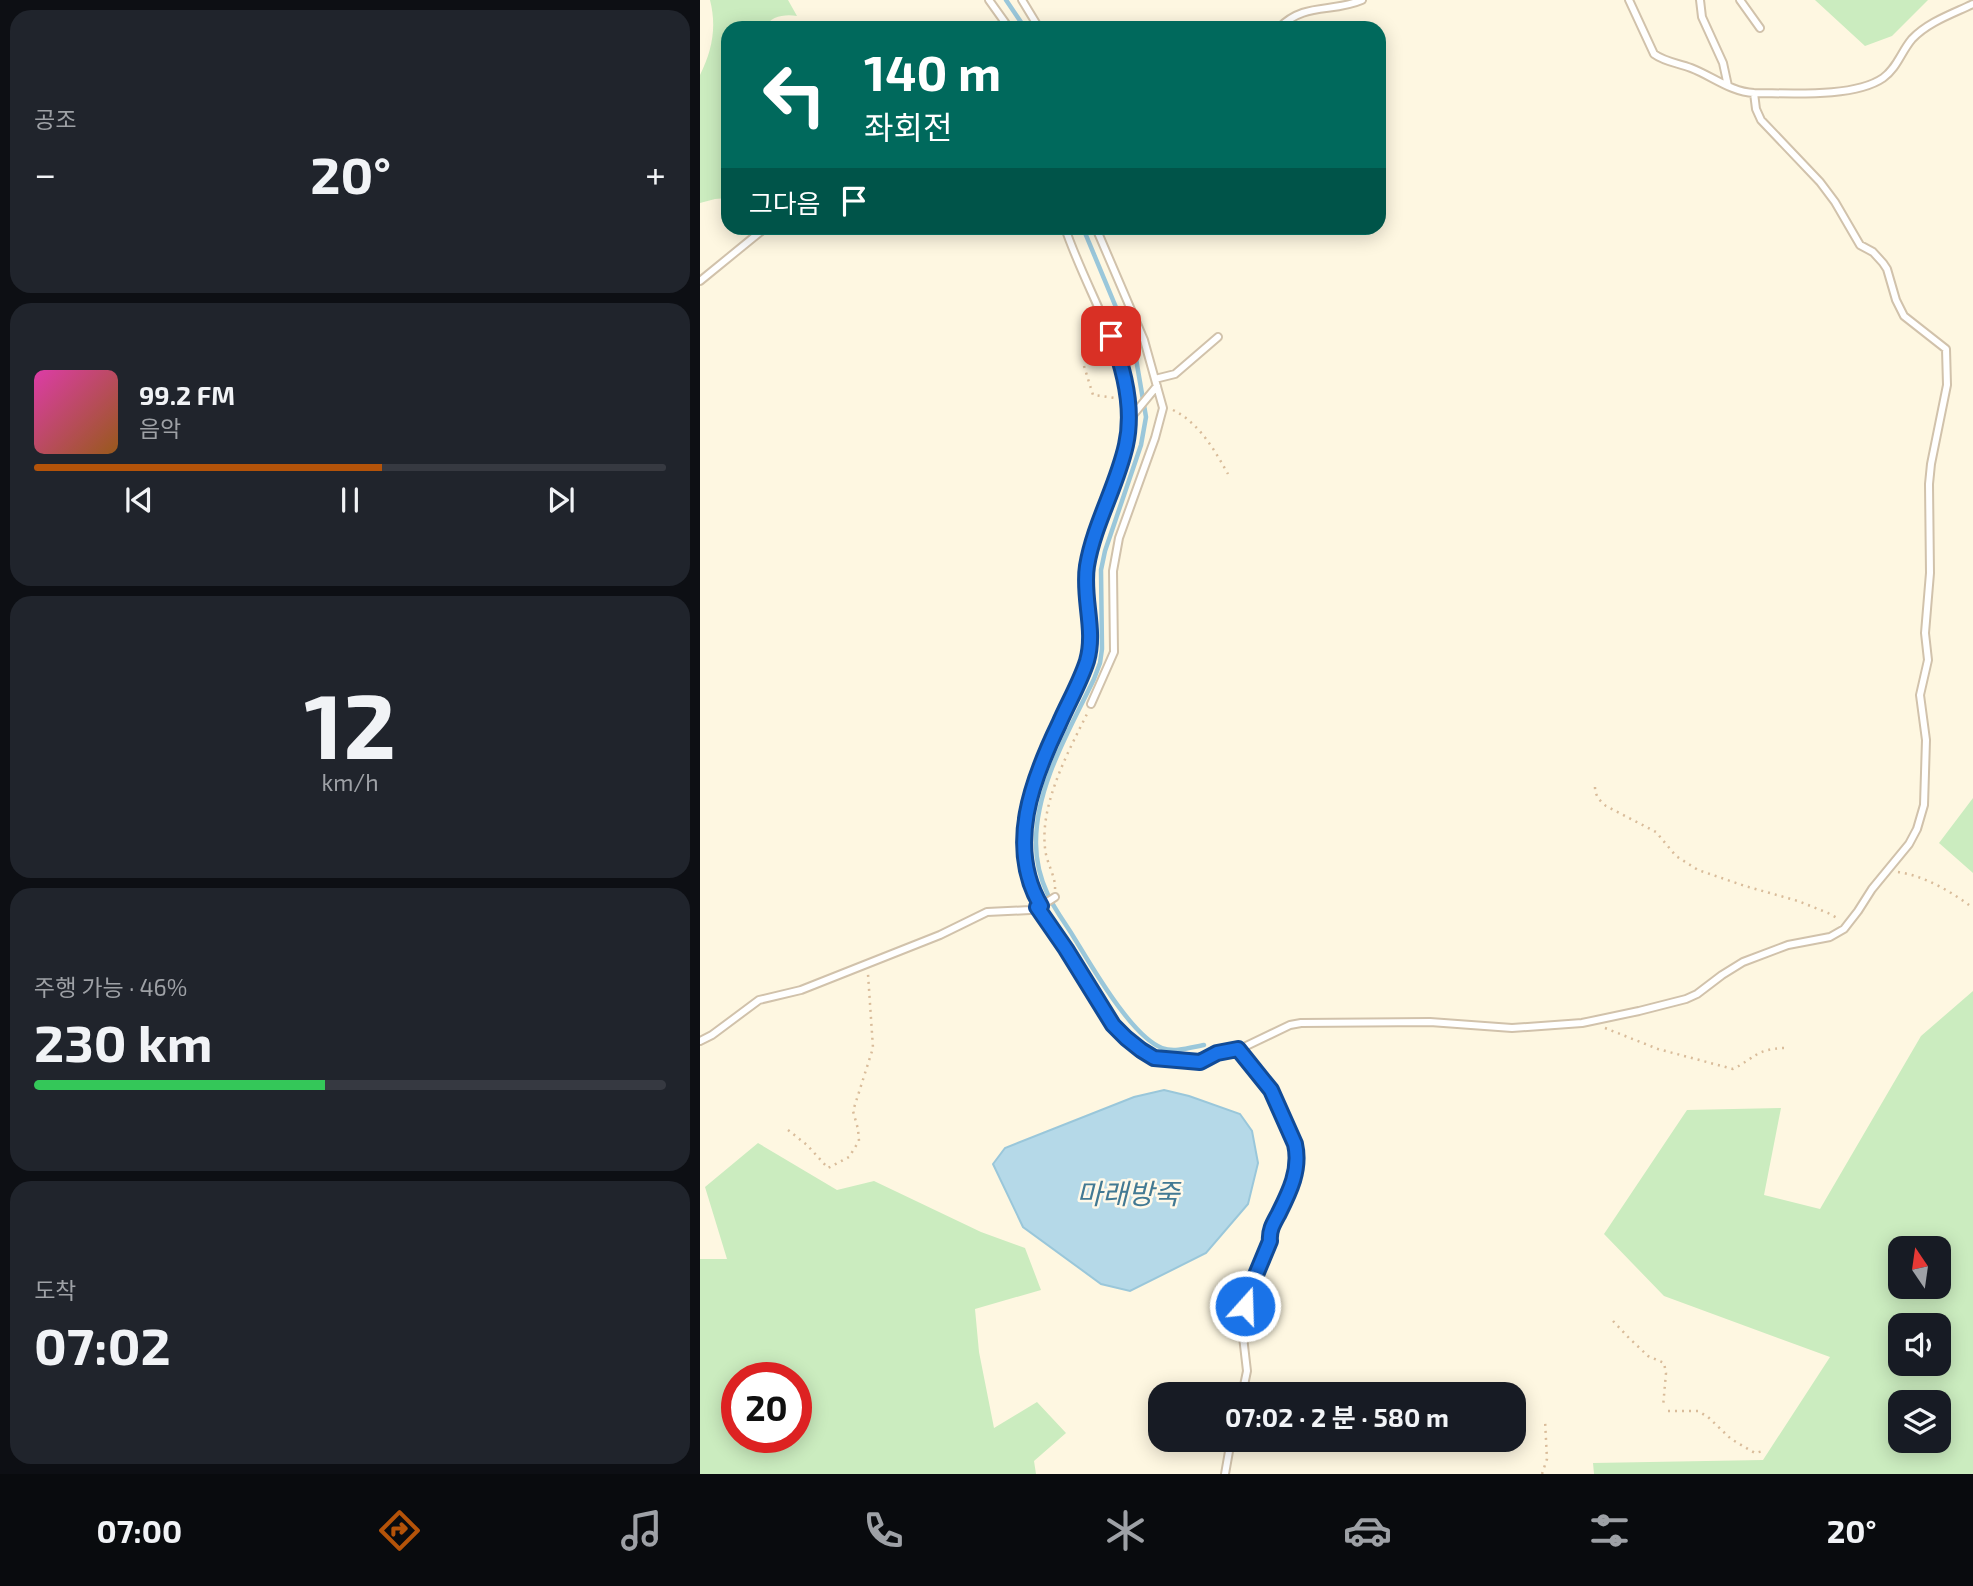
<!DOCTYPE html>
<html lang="ko">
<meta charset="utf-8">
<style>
:root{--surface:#171b24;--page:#20242c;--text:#f1f3f6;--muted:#9ea1a6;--line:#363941;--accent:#b45309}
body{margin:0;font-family:"Exo 2","Noto Sans KR",sans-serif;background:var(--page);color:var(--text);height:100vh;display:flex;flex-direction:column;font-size:26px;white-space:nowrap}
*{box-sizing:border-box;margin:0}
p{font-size:23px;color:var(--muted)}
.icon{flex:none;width:38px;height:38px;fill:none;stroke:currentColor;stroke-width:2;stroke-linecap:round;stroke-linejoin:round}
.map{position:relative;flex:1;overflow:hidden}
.drawer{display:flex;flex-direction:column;gap:10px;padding:10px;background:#0d0f14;width:700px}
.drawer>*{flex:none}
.top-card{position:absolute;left:21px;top:21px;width:665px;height:214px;border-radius:21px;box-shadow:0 4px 18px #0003;background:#00695c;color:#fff;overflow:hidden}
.needle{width:46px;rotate:347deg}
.buttons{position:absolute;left:1188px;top:1236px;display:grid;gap:14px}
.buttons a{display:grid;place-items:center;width:63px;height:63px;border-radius:14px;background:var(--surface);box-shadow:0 4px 18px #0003;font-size:35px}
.speed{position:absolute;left:21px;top:1362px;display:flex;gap:14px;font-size:35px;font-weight:700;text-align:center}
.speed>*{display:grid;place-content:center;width:91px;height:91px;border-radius:50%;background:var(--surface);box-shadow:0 4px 18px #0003;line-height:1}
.speed .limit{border:10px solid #d22;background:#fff;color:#111}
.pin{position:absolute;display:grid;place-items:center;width:60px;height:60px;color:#fff;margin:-30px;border-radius:14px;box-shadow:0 4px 10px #0006}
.me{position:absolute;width:77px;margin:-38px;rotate:20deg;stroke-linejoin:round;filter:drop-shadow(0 0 5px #0008)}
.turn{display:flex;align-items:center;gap:24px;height:147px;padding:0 28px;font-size:32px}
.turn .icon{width:91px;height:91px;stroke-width:2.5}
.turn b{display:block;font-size:49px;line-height:60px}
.then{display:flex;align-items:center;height:66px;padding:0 28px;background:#0003;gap:14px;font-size:26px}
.big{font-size:52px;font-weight:700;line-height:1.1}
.drawer .widget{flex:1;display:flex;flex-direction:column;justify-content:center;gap:10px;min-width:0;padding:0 24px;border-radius:21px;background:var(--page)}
.drawer .dial{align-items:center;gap:0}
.dial b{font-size:91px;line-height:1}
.song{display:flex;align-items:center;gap:21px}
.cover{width:84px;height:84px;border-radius:10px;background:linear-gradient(135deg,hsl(320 70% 55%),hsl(30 70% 35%))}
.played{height:7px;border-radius:4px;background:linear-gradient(90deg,var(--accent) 55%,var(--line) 55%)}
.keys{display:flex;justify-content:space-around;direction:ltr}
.heat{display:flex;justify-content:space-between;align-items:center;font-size:38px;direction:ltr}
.charge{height:10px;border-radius:5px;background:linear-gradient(90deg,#34c759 46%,var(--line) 0)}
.trip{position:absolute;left:448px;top:1382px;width:378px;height:70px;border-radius:21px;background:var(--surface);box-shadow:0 4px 18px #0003;font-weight:700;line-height:70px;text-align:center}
.tabs{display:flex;height:112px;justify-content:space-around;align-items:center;background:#090b0e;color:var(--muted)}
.tabs .icon{width:49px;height:49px}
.tabs .on{color:var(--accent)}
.tabs b{font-size:32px;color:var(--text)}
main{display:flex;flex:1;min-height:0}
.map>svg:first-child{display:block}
.green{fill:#cbecbf;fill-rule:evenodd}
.water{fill:#b5d9e8;stroke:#9ac7da;stroke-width:2}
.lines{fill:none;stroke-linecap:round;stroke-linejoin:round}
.stream{stroke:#9ac7da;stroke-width:4.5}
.lane-casing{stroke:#d1c2ab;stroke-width:10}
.path{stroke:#d9bc9a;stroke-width:2.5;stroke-dasharray:2 5;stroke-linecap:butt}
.lane{stroke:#fff;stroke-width:6}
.route-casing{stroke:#114b97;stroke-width:18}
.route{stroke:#1a73e8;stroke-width:12}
.labels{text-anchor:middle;stroke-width:5;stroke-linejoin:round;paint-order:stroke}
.water-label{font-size:28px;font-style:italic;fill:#427993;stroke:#fff9e9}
</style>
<main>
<section class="drawer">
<div class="widget"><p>공조</p>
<div class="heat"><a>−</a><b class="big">20°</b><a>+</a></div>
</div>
<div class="widget">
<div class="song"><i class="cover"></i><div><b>99.2 FM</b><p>음악</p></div></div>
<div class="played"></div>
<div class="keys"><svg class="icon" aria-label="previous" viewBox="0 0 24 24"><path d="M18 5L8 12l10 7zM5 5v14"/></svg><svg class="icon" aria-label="pause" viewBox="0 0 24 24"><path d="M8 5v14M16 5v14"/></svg><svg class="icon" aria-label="next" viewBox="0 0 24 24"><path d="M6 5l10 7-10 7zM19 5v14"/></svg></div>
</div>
<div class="widget dial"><b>12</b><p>km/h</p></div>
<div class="widget"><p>주행 가능 · 46%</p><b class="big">230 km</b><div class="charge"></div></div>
<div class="widget"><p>도착</p><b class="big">07:02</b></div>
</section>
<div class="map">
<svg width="1273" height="1474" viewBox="0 0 1273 1474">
<rect width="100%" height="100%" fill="#fef7e1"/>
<path class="green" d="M10,0H88L97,16C85,14 70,16 65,28H28V198L15,199L0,203V75C12,51 17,27 10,0Z
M1115,0H1228L1192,36L1165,46Z
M1273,798V873L1239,843Z
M1273,991V1474H894L893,1463L1063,1460L1130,1357L964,1296L904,1234L987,1110L1081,1108L1064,1195L1120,1209L1221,1036ZM1200,1248H1239V1286H1200ZM1200,1325H1239V1363H1200ZM1200,1402H1239V1440H1200Z
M58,1143L137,1190L174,1181L281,1232L325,1248L341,1290L275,1309L279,1352L294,1428L337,1402L366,1433L334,1461L336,1474H0V1259H27L5,1187ZM96,1377V1437H37V1377Z"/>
<path class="water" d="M464,1090L489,1096L540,1114L552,1131L558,1163L548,1204L506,1253L430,1291L401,1284L323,1227L293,1164L305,1148L434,1097Z"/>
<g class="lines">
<path class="stream" d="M306,0L325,28
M383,228L435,353L446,417L441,445L405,551L401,570L402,649L400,663L394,679C370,729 335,787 336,844C336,861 341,880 348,895C355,910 365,923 373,936C391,965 431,1036 462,1048C475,1053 492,1047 504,1045"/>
<g class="lane-casing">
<path id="lane" d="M289,0L309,28
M322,0L339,28
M929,0L954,54C965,62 978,63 991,68C1012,76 1031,92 1054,93C1089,93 1154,98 1183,78C1197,68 1201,52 1212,39C1228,22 1252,14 1273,4
M1000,0L1002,17L1023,63L1028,86
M1040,0L1060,28
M579,28C604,2 632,13 662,0
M365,228C377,263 394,296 408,330C414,343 420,356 423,370C427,389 429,409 428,428C427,477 390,522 387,571C385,600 395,632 387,660C380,682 368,703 359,723C332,780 306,847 341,906L337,907L342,911L413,1025L426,1038L441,1050L454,1058L500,1062L517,1053H527L542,1048L590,1025L601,1023L730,1022L812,1028L882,1023L939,1011L986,999L997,994L1022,975L1043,962L1088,945L1130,937L1144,929L1158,911L1172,889L1209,844L1217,829L1224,805L1226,740L1220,695L1228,660L1225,633L1230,573L1229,484L1231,464L1247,385L1246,349L1204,316L1196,300L1187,269L1183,263L1173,252L1160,245L1135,202L1120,182L1061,120L1056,109L1054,93
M0,281L65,228
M455,379L475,374L518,337
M428,421L457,386
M391,704L414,652L413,571L419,538L455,438L463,408L444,340L396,228
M341,906L355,897
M0,1041L12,1035L59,1000L101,990L240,935L287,912L330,910L337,907
M538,1049C566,1084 612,1140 591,1188C584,1205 568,1223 570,1242L548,1294L545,1306L542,1328L547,1371L542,1395
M525,1474L531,1440"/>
</g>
<path class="path" d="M384,366L393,395L416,398
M473,410C499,423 514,449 528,474
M895,787C895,796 900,801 906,806L956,832L976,856L998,870L1045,886L1098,901L1128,913L1139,919
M1198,872C1225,876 1252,892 1273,908
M355,889C356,877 346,862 345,848C340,804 368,752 387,714
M905,1028L958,1049L1033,1069C1055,1058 1056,1049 1084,1048
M88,1130L107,1145L128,1168L149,1157L159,1141L158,1129L153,1111L173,1048L168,974
M913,1321L929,1338L948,1356L964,1363L966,1373L963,1407
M968,1411H998L1008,1417L1031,1439L1055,1453L1063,1451
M842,1474L847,1459L845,1420"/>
<use href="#lane" class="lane"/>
</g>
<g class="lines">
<g class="route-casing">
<path id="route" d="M411,336C424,369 434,409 426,445C417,486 394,524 387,566C382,597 396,630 387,661C380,683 368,703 359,724C332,780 306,847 341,906L337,907L366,949L413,1025L426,1038L441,1050L454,1058L500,1062L517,1053L538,1049L571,1090L595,1144C601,1170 589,1193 578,1215C573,1224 569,1231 570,1241L548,1294L545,1306"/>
</g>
<use href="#route" class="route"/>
</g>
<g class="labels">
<g class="water-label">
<text x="428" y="1204">마래방죽</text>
</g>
</g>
</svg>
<div class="buttons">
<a><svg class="needle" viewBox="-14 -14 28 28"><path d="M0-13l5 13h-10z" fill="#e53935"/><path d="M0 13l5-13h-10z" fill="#9ea1a6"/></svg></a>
<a><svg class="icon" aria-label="sound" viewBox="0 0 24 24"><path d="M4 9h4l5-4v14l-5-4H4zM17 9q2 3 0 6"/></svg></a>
<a><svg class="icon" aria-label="layers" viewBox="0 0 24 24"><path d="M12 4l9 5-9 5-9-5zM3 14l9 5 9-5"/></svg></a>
</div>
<div class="speed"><div class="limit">20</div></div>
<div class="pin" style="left:411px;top:336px;background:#d93025"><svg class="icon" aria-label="arrive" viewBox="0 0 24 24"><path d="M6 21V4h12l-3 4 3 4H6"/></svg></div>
<svg class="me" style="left:545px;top:1306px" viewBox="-20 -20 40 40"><circle r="17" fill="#1a73e8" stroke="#fff" stroke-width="3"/><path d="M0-11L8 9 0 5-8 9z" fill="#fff"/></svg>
<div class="trip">07:02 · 2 분 · 580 m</div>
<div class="top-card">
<div class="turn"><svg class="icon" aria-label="left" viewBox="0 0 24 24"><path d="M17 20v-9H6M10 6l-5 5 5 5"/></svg><div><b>140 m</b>좌회전</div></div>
<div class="then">그다음<svg class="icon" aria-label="arrive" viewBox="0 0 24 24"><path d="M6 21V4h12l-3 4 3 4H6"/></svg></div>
</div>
</div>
</main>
<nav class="tabs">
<b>07:00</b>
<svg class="icon on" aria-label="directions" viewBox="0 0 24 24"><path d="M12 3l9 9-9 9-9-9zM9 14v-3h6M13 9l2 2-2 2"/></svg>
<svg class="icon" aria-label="music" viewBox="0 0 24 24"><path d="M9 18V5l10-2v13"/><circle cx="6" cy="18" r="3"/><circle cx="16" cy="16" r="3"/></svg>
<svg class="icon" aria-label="phone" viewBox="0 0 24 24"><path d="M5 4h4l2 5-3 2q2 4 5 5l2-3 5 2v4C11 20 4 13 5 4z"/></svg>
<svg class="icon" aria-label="climate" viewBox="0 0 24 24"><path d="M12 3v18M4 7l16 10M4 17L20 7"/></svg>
<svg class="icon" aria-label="car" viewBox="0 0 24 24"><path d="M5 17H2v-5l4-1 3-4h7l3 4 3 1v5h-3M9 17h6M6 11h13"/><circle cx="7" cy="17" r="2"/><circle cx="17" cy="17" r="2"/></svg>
<svg class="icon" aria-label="filters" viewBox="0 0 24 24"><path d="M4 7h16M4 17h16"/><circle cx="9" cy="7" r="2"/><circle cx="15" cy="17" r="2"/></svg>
<b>20°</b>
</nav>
